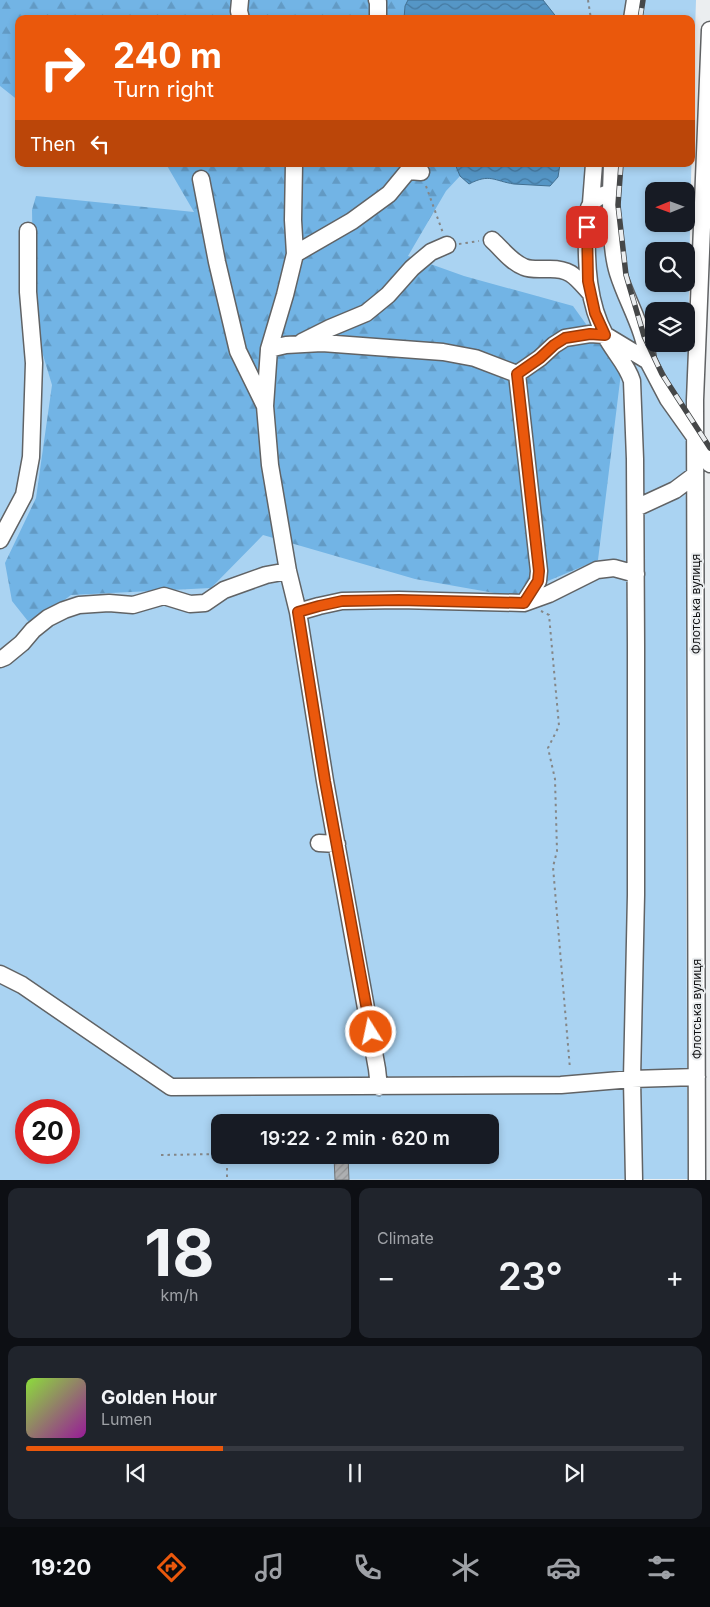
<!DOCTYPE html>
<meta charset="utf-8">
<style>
:root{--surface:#171b24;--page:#20242c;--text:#f1f3f6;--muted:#9ea1a6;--line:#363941;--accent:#ea580c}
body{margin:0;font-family:Inter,sans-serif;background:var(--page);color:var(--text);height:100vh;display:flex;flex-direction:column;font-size:19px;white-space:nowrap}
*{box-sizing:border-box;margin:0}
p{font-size:16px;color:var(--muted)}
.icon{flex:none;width:28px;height:28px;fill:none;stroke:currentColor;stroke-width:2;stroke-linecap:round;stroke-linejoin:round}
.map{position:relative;height:1180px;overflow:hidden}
.drawer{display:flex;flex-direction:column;gap:8px;padding:8px;background:#0d0f14;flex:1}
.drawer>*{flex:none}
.banner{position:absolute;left:15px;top:15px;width:680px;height:152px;border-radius:10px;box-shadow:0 2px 8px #0003;background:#ea580c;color:#fff;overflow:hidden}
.needle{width:32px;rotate:269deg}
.tools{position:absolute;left:645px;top:182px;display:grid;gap:10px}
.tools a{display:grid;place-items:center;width:50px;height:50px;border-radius:10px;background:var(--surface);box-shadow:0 2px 8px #0003;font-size:25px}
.speed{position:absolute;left:15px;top:1099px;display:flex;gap:10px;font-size:25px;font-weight:700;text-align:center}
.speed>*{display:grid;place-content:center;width:65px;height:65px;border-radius:50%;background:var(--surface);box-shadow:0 2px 8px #0003;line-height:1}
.speed .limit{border:8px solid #d22;background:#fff;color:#111}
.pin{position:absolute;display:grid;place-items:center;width:42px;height:42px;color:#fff;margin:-21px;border-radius:10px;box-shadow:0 2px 8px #0006}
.me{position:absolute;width:55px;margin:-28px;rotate:350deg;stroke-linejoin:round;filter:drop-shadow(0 0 4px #0008)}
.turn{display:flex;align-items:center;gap:18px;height:105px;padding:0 15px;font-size:22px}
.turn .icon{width:65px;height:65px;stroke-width:2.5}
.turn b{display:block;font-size:35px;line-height:42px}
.then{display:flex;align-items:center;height:48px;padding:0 15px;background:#0003;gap:10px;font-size:19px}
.big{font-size:38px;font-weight:600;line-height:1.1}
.drawer .card{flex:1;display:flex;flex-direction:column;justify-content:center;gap:8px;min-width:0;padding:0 18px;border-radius:10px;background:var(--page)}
.drawer .dial{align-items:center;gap:0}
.dial b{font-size:65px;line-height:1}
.song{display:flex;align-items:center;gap:15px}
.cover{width:60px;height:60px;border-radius:8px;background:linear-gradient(135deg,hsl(90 70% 55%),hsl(300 70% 35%))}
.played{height:5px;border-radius:2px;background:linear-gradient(90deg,var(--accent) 30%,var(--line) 30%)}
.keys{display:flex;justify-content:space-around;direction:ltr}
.heat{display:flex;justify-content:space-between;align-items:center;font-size:28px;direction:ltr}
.drawer .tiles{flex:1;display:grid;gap:8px;grid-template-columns:1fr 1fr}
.card:last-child{grid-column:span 2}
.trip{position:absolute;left:211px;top:1114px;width:288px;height:50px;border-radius:10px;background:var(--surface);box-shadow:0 2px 8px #0003;font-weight:600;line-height:50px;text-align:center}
.tab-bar{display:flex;height:80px;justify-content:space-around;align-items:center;background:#090b0e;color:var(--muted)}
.tab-bar .icon{width:35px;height:35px}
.tab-bar .active{color:var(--accent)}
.tab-bar b{font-size:22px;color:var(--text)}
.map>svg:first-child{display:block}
.green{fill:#aad3f2;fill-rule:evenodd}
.forest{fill:url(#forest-firs)}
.water{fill:url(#water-waves);stroke:#416f91}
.building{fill:url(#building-hatch);stroke:#6f7173}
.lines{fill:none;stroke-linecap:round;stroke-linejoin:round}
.minor-casing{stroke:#616365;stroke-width:19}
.path{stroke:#848687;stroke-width:2;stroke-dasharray:2.5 4;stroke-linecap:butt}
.minor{stroke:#fff;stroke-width:16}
.rail-casing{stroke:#454748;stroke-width:5.5}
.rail{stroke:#ebeef0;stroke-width:4;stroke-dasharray:11;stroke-linecap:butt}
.route-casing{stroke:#983908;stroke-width:12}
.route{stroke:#ea580c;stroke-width:9}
.labels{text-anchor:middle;stroke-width:4;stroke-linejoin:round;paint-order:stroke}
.street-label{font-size:12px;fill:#121314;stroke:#ebeef0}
</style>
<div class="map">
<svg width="710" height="1180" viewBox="0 0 710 1180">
<defs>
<pattern id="forest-firs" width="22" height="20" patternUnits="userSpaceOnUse" patternTransform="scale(1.25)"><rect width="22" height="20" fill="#72b4e5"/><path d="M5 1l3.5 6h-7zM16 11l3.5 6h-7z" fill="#629ac4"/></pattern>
<pattern id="water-waves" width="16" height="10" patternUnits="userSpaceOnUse" patternTransform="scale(1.25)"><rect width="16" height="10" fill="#5596c6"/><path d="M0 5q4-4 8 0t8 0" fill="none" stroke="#4579a0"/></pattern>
<pattern id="building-hatch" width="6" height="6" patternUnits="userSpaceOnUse" patternTransform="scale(1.25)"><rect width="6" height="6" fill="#aeb0b2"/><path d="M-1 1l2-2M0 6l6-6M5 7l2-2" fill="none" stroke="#959698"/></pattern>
</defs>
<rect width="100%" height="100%" fill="#ebeef0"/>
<path class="green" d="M0,0H696C683,393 685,786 688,1179L0,1180ZM19,19H691V164H19ZM654,191H686V224H654ZM654,251H686V284H654ZM654,311H686V344H654ZM26,1110H69V1152H26ZM220,1122H490V1155H220Z"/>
<path class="forest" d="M0,0H408L405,6L404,19H19V101L0,86Z
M166,164H455L460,176L446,191L408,256L464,276L573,306L621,373L598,560L512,596L415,579L263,535L211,588L71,595L31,625L12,601L5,563L36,498L52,385L34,325L32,210L36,196L194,212Z"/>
<path class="water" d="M408,0H543L558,19H404L405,6Z
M455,164H560L558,177L550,186C538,185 526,185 514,184C494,181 490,173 469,184L460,176Z"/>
<path class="building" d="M334,1156H348L349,1180H335Z"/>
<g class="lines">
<g class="minor-casing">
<path id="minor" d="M240,0L239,11L241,19
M377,0L378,2V19
M632,19L635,0
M294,164L293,220L295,254L285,295L269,349L265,406L270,465L288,571L298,612L325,781L377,1069L379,1087
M612,164L611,192C604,195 595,197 591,204C586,211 588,222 587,230C586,265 588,303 605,335C613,351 627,364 632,381L635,459L636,646V895L632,1079L634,1180
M201,179L217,262L238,351L265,406
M611,192C611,215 611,251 618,273C627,302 645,330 648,361
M591,203L594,164
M492,240C502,249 511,262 524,267C531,270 539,269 547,269C571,268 576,277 591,294
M295,254L352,221L389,194L408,171L421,172
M302,342L330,328L366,313L388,295L412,268L431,252L447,245
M269,349L286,345L322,343L443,352L475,358L517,374L540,358L554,345L565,338L590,334L605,335L648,361L668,399L695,437L710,464
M517,374L539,571L538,581L524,603
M636,508L675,490L695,475
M0,540L24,495L31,457L34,363L28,292V231
M298,612L319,606L342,601L399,600L524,603L549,594L597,570L614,568L636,574
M0,659L5,657L22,643L33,630L48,618L64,610L79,605L109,603L133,605L164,596L190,604L205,603L224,590L266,575L288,571
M319,843L337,844
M0,974L22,985L171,1087L561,1085L632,1079L697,1077
M697,1180L695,400L710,30"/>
</g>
<path class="path" d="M588,0L591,19
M426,186L443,233
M459,244L479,241
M541,611L549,615L559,726L548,748L555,779L557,851L553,867L570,1069
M161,1155L220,1154
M227,1155V1180"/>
<use href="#minor" class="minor"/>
<g class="rail-casing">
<path id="rail" d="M640,19L643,0
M621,164L618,205L626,275L644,336L662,374L710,448"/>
</g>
<use href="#rail" class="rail"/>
</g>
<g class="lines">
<g class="route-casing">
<path id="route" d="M371,1032L325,781L298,612L319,606L342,601L399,600L524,603L538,581L539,571L517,374L540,358L554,345L565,338L590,334L605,335L595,313L588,281L587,227"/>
</g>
<use href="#route" class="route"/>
</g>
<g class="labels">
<g class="street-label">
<text transform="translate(696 604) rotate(-90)" y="4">Флотська вулиця</text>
<text transform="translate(697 1009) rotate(-90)" y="4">Флотська вулиця</text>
</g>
</g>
</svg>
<div class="tools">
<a><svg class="needle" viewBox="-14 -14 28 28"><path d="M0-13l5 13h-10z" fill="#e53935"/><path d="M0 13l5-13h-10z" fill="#9ea1a6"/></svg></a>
<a><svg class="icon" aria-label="search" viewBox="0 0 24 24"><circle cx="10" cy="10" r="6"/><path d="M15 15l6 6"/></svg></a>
<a><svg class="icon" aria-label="layers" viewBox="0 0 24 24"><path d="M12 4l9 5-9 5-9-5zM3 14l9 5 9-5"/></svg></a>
</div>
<div class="speed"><div class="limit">20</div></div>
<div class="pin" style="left:587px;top:227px;background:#d93025"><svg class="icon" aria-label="arrive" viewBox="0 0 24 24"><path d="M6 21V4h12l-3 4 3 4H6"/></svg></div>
<svg class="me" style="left:371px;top:1032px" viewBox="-20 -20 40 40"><circle r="17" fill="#ea580c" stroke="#fff" stroke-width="3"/><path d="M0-11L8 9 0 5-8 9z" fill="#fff"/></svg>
<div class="trip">19:22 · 2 min · 620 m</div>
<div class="banner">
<div class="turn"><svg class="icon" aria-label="right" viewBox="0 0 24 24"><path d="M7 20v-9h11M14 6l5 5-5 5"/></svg><div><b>240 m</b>Turn right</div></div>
<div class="then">Then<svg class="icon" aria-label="left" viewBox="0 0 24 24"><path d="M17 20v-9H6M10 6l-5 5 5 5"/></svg></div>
</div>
</div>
<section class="drawer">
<div class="tiles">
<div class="card dial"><b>18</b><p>km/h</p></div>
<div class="card"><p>Climate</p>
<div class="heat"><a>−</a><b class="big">23°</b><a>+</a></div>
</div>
<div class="card">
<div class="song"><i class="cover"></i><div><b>Golden Hour</b><p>Lumen</p></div></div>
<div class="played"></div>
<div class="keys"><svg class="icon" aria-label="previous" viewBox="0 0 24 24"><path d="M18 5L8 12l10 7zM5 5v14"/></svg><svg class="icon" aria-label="pause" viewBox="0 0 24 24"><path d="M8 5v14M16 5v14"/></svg><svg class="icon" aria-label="next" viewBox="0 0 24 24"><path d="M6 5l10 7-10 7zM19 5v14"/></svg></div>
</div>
</div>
</section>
<nav class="tab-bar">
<b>19:20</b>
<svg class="icon active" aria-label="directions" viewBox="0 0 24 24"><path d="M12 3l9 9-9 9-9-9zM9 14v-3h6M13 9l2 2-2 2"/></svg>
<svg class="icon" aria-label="music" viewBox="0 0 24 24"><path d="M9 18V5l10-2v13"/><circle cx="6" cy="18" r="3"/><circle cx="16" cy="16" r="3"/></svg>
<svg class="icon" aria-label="phone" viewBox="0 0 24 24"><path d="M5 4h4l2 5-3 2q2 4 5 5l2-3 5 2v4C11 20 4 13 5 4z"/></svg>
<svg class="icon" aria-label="climate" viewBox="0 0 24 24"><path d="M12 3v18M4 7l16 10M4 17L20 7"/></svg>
<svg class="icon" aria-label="car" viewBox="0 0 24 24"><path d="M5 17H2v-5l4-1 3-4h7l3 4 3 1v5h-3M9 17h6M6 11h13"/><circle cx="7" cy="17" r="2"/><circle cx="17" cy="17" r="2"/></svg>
<svg class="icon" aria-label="filters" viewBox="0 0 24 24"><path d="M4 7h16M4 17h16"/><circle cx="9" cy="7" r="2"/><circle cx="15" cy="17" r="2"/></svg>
</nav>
